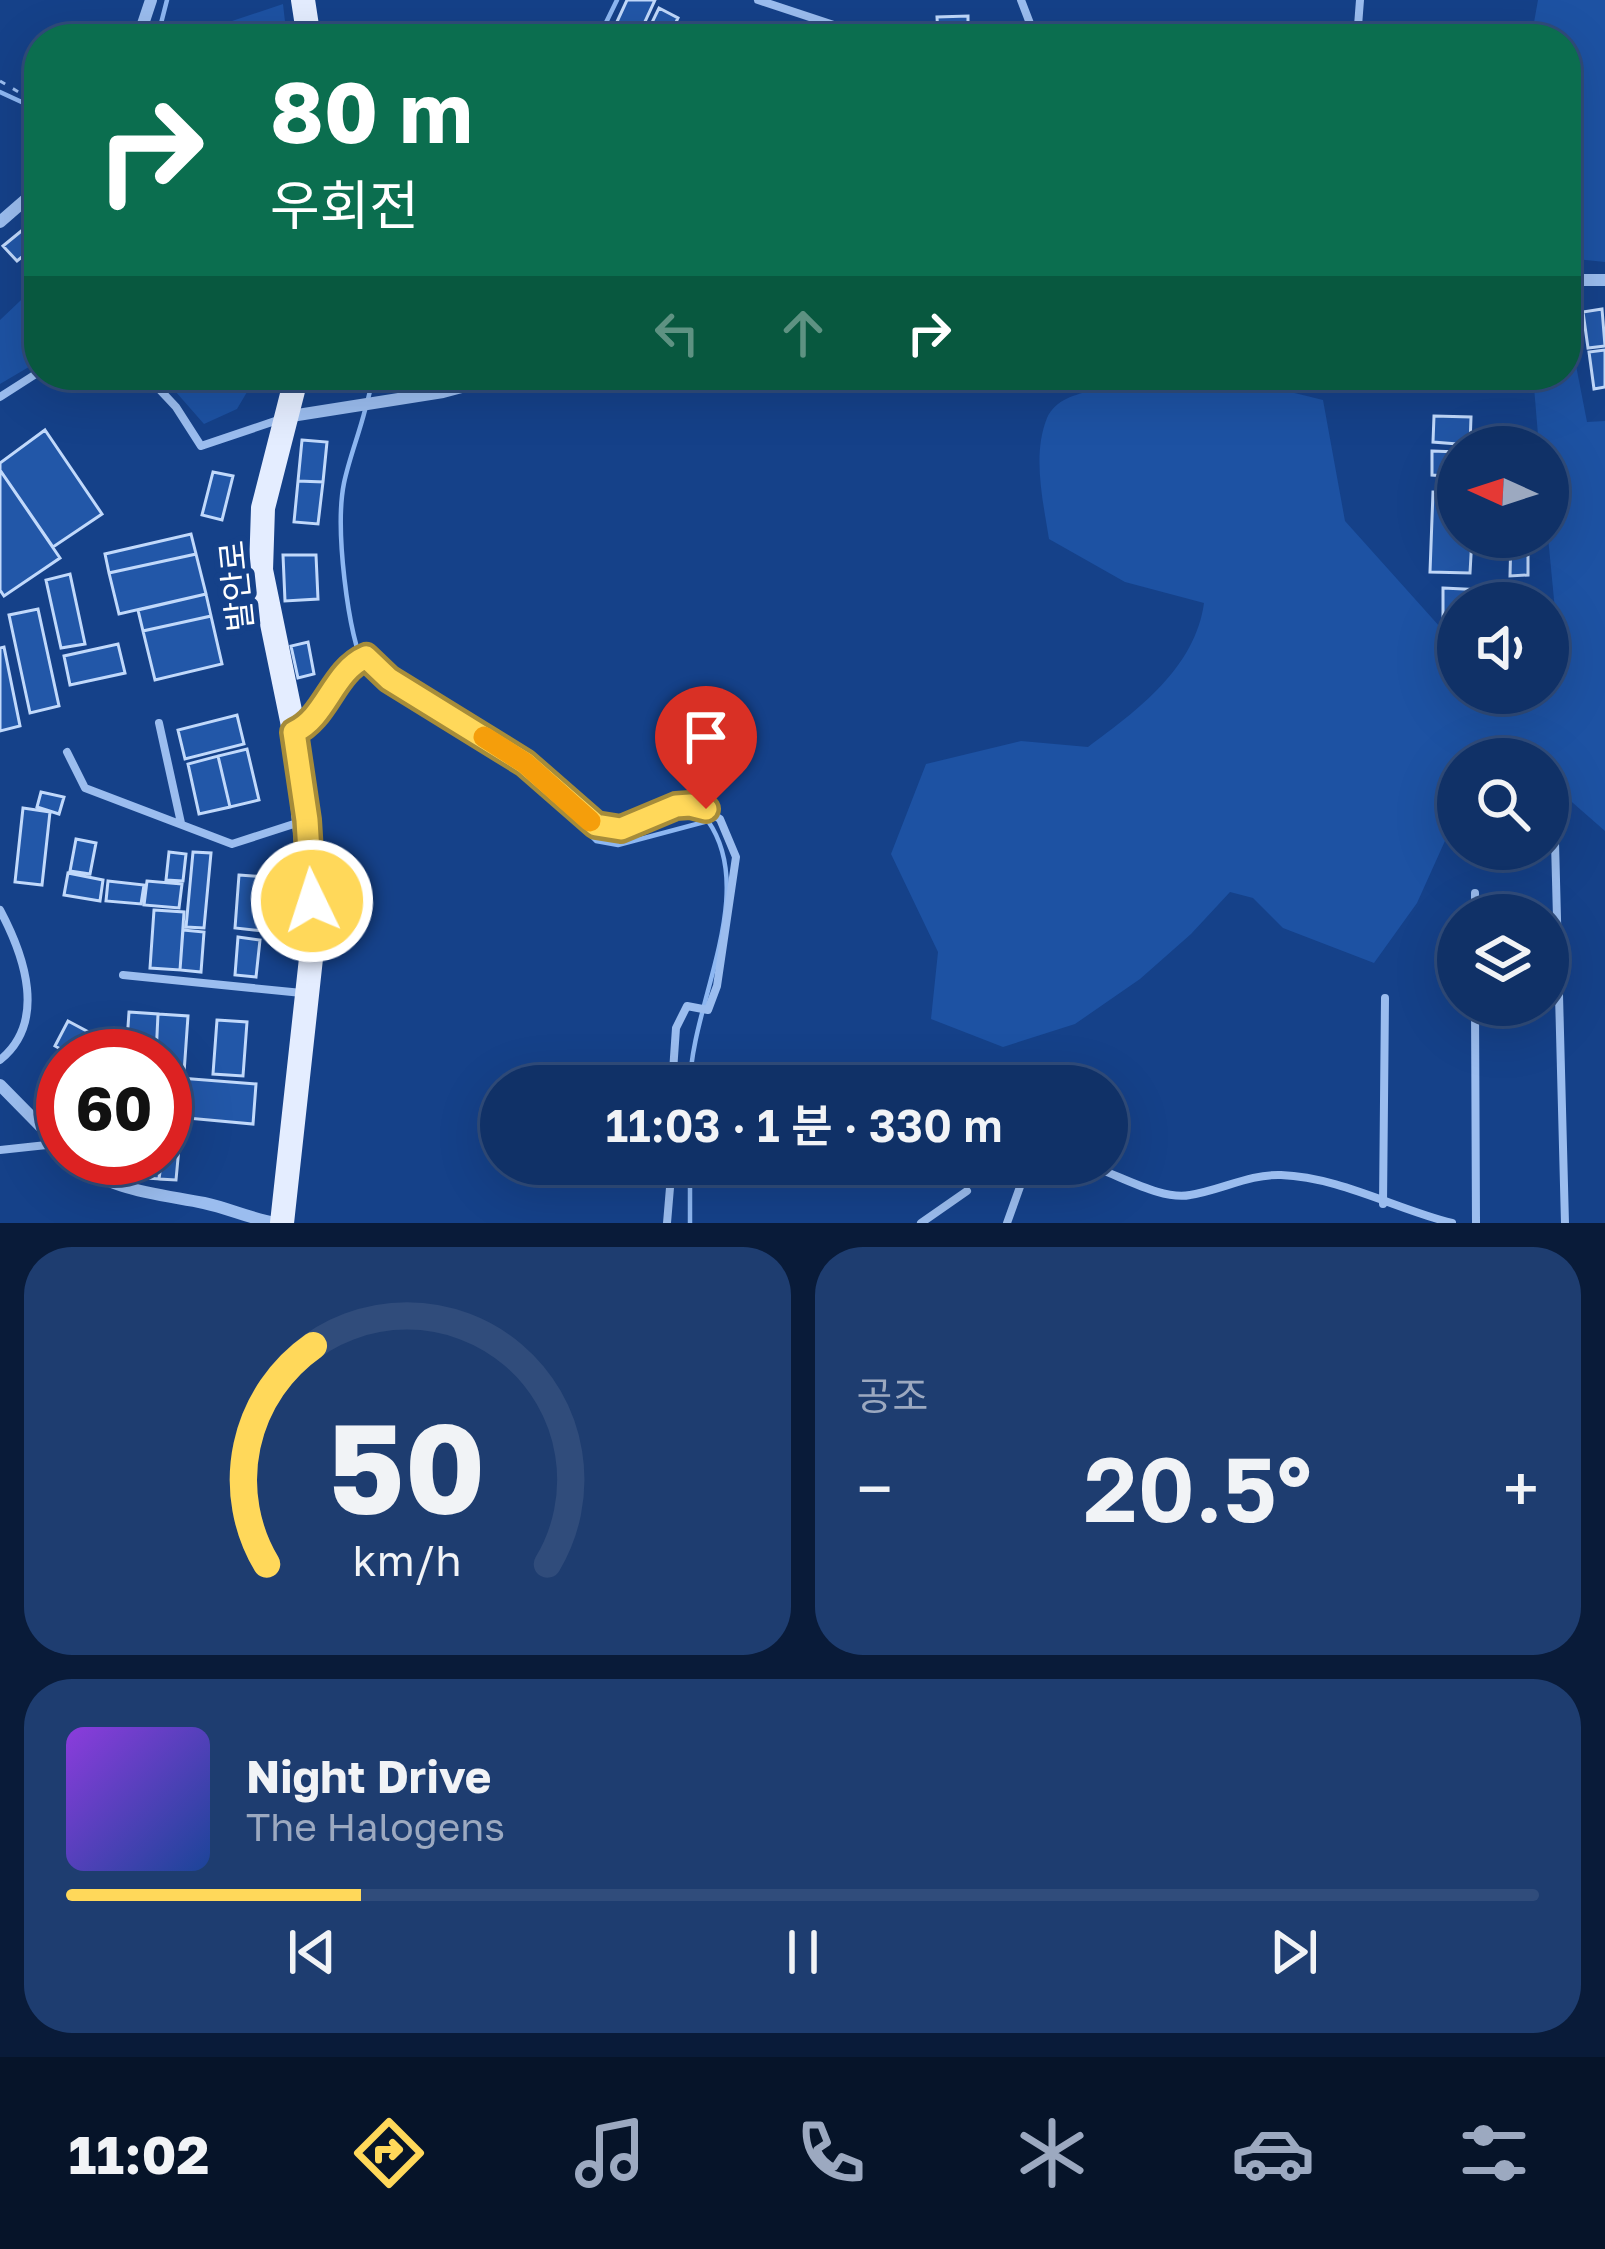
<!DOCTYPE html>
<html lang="ko">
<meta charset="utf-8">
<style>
:root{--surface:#103167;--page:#1e3d70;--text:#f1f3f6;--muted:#9ca9c0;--line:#304c7b;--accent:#ffd85a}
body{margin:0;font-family:"Golos Text","Noto Sans KR",sans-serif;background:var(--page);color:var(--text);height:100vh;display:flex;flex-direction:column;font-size:45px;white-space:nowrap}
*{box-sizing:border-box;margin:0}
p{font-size:39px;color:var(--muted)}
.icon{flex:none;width:66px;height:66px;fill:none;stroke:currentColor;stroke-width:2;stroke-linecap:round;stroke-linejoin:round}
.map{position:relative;height:1223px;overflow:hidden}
.side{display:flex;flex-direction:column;gap:24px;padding:24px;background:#091b39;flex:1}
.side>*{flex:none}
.banner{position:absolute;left:24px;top:24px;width:1557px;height:366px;border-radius:48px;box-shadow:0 12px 48px #0002,0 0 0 3px var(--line);background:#0b6e4f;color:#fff;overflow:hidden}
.needle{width:78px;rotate:273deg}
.buttons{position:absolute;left:1437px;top:426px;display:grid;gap:24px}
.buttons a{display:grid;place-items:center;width:132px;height:132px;border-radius:50%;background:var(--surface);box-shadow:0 12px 48px #0002,0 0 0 3px var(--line);font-size:60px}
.speed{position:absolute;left:36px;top:1029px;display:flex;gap:24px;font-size:60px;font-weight:700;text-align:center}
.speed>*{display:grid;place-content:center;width:156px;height:156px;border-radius:50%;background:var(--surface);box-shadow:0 12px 48px #0002,0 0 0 3px var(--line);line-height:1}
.speed .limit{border:18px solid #d22;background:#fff;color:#111}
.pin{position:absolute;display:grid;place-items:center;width:102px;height:102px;color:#fff;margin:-123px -51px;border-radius:50% 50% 50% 0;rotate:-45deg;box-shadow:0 0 12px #0007}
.pin .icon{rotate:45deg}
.me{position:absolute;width:132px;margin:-66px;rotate:356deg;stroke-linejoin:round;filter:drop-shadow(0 0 9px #0008)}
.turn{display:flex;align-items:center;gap:42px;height:252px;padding:0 48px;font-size:54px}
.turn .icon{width:156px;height:156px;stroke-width:2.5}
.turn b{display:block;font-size:84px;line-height:102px}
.lanes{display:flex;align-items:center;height:114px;padding:0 48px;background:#0003;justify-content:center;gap:60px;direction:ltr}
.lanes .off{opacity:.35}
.big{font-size:90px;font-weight:600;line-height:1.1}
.side .card{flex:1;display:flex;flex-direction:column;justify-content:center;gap:18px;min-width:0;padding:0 42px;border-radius:48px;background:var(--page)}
.side .dial{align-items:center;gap:0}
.dial svg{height:312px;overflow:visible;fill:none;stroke:var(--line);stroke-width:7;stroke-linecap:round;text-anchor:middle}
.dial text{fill:var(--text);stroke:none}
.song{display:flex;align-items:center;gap:36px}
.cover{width:144px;height:144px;border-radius:18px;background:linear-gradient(135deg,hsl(270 70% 55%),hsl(220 70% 35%))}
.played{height:12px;border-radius:6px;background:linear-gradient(90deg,var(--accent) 20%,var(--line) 20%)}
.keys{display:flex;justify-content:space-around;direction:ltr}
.heat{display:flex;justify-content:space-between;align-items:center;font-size:66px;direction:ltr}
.side .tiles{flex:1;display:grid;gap:24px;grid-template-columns:1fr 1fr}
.card:last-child{grid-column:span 2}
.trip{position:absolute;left:480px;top:1065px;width:648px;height:120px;border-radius:60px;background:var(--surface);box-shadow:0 12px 48px #0002,0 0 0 3px var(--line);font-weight:600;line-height:120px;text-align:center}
.menu{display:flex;height:192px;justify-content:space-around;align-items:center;background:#061429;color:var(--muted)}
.menu .icon{width:84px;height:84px}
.menu .current{color:var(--accent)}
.menu b{font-size:54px;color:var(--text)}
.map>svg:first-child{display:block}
.green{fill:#1d52a3}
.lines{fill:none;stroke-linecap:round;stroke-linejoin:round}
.stream{stroke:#8db7f2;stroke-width:4.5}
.building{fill:#2257a8;stroke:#c1d9fb;stroke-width:3}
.path{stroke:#9bbdef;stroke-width:3;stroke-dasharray:6 9;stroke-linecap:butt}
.service{stroke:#9bbdef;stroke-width:8}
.minor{stroke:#9bbdef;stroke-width:12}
.primary{stroke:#e4edff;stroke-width:24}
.route-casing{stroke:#a68c3a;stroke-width:30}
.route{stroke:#ffd85a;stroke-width:21}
.slow{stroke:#f59e0b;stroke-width:21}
.labels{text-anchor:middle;stroke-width:12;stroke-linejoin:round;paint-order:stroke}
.street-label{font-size:33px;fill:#fff;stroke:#154189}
</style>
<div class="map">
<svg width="1605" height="1223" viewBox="0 0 1605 1223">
<rect width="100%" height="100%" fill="#154189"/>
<path class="green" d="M1538,0H1605V262L1566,258V39H1531Z
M283,4L287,39H183L184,37Z
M39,283V361L0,384V320Z
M1566,314L1587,422L1605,421V831L1565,796L1548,793V759H1458V812L1417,903L1374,963L1283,928L1253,898L1230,892L1191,934L1140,979L1075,1024L1003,1047L931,1019L938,952L891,854L926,764L1021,741L1088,747C1138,710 1195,668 1204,603L1125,582L1049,539C1043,501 1032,455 1047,418C1056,399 1075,395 1093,390C1184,362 1234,378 1323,400L1345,521L1458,647V693H1499L1510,705L1516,693H1548V625L1555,610L1548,537V447H1539L1533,375H1566Z
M161,375H257L237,409L204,424Z"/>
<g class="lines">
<path class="stream" d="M157,39L167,0
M598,39L617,0
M0,92L39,110
M368,399L374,375
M365,410C359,434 349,459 344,483C335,527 347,633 366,672L535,780L596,841L618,845L708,821C759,894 690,1006 690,1086
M690,1223V1164"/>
</g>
<path class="building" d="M627,0H655L637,39H609Z
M659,8L678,18L668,39H644Z
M968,16V39L938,35L937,17Z
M36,219L39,243L17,261L3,246Z
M1602,309L1605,346L1588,348L1583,312Z
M1605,350V387L1594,389L1589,352Z
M1434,416L1471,417L1470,445L1433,442Z
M45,430L102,514L53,547L0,470V463Z
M302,440L327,442L323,482L298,481Z
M1432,451L1458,452V477L1432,475Z
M0,470L60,558L4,596L0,590Z
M213,472L233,476L222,520L202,515Z
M298,481L323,482L318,524L294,522Z
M1433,492L1458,493V537H1472L1470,573L1430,572Z
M191,534L196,554L109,573L105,554Z
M1511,537H1528V575L1510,576Z
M196,554L206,594L119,614L109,573Z
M283,555H316L318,599L285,601Z
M70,574L85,644L61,648L46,580Z
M1443,588L1525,592V603H1458V623L1443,622Z
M206,594L211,616L143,631L138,610Z
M38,609L59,706L30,713L9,615Z
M211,616L222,664L155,680L143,631Z
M308,642L314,674L298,678L291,646Z
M118,644L125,673L70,685L64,656Z
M4,647L20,726L0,731V648Z
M237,715L244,744L185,759L178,730Z
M247,749L259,800L230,807L218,756Z
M218,756L230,807L199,814L188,764Z
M41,792L64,797L59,814L37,807Z
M23,808L50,812L42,885L15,882Z
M76,839L96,843L90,874L70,871Z
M169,852L186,854L183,881L166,880Z
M193,852L211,853L204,928L186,927Z
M68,873L103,880L100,901L64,895Z
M239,875L266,877L263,913L274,914L273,932L235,928Z
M108,881L144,885L141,904L106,901Z
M147,881L182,884L179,908L144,905Z
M154,910L184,912L180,970L150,968Z
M183,930L204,932L201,972L180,970Z
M238,937L260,940L256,977L235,975Z
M129,1012L158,1014L156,1056H126Z
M158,1014L188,1016L184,1073L165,1071V1056H156Z
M217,1020L247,1022L243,1076L213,1074Z
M68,1021L94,1035L84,1056H73L55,1046Z
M167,1077L256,1084L253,1124L165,1116Z
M165,1136L180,1137L176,1180L159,1179Z
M135,1158H161L159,1179L133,1177Z"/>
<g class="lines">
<path class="path" d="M0,81L39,104"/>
<path class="service" d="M758,0L855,32L862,39
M1021,0L1036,39
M1357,39L1360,0
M146,375L176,407L201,446L278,420
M0,397L39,372
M159,723L181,823
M300,729L308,726L354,662L366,657L389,679L525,763L596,825C646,841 669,783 720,819L736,857L717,986L708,1010L687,1006L676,1028L672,1086
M67,752L85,788L232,844L300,822
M1548,829L1555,842L1565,1223
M1475,893V915
M0,910C25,957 47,1022 0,1060
M123,975L302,993
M1475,1005L1476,1223
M0,1150L56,1144
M1084,1164C1115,1172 1160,1201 1190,1195C1222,1190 1249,1174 1281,1175C1339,1177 1396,1209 1452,1223
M1383,1204L1385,998
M667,1223L672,1164
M921,1223L967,1191
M1007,1223L1026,1170L1039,1164"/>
<path class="minor" d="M138,39L151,0
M0,222L39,188
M1566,280H1605
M1335,375L1334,379L1514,387V375
M285,417L443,392L507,375
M0,1085L63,1149
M73,1158C107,1191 160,1194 204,1203C228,1208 251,1219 276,1223"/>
<path class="primary" d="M303,0L309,39
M282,1223L314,931L297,745L261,570L263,508L297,375"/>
</g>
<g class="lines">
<g class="route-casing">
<path id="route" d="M312,901L307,820L294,732C326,718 333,671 366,657L389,679L525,763L596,825L621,829L676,806L690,805L706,809"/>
</g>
<use href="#route" class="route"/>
<path class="slow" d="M484,737L525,763L590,821"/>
</g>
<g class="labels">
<g class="street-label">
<text transform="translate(236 586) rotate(-96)" y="12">발안로</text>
</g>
</g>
</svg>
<div class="buttons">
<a><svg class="needle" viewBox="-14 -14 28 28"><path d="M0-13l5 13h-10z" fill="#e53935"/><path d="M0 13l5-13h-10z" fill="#9ca9c0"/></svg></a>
<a><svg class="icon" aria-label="sound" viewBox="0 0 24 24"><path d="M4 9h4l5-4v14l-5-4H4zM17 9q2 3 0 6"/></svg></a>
<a><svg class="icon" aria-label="search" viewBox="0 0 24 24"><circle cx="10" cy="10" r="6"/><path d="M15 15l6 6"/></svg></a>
<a><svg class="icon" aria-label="layers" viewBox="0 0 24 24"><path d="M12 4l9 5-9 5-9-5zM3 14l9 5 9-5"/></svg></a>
</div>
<div class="speed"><div class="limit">60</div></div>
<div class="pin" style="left:706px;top:809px;background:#d93025"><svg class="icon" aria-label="arrive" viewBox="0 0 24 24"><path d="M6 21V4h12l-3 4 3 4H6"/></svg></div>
<svg class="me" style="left:312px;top:901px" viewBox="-20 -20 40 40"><circle r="17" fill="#ffd85a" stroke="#fff" stroke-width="3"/><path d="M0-11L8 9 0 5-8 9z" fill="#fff"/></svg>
<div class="trip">11:03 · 1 분 · 330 m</div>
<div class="banner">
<div class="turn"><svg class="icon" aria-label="right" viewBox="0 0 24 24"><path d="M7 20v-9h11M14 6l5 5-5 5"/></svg><div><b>80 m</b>우회전</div></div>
<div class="lanes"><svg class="icon off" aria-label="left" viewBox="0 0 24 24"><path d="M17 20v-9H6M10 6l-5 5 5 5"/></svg><svg class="icon off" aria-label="ahead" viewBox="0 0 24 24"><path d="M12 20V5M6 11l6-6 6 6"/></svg><svg class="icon" aria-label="right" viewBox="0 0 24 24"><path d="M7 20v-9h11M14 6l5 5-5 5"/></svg></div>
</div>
</div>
<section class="side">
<div class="tiles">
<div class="card dial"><svg viewBox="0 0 100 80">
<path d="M14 69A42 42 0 1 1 86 69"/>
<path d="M14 69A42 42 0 0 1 26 13" stroke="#ffd85a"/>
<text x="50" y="56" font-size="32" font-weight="700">50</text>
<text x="50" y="72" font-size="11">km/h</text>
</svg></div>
<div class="card"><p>공조</p>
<div class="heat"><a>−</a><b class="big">20.5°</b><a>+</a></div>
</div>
<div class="card">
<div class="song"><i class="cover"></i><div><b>Night Drive</b><p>The Halogens</p></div></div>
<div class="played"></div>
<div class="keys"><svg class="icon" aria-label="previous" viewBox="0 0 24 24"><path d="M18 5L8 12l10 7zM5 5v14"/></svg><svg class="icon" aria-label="pause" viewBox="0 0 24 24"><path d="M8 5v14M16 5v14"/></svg><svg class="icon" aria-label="next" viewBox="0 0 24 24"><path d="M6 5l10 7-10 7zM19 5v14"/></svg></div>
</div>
</div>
</section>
<nav class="menu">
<b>11:02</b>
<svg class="icon current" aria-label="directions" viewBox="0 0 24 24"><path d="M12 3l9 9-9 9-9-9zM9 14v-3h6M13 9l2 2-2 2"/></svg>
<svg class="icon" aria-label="music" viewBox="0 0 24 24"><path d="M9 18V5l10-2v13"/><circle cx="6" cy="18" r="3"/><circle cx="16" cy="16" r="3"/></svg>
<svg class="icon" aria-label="phone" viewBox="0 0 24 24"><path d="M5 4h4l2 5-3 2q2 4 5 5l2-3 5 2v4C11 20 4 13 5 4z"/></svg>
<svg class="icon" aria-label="climate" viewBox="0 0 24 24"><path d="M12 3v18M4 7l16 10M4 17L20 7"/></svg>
<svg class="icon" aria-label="car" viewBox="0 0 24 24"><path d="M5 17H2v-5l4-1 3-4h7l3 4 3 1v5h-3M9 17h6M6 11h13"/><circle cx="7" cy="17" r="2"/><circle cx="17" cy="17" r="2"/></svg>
<svg class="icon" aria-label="filters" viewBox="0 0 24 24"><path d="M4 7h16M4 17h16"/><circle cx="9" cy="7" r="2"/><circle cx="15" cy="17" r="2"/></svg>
</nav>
